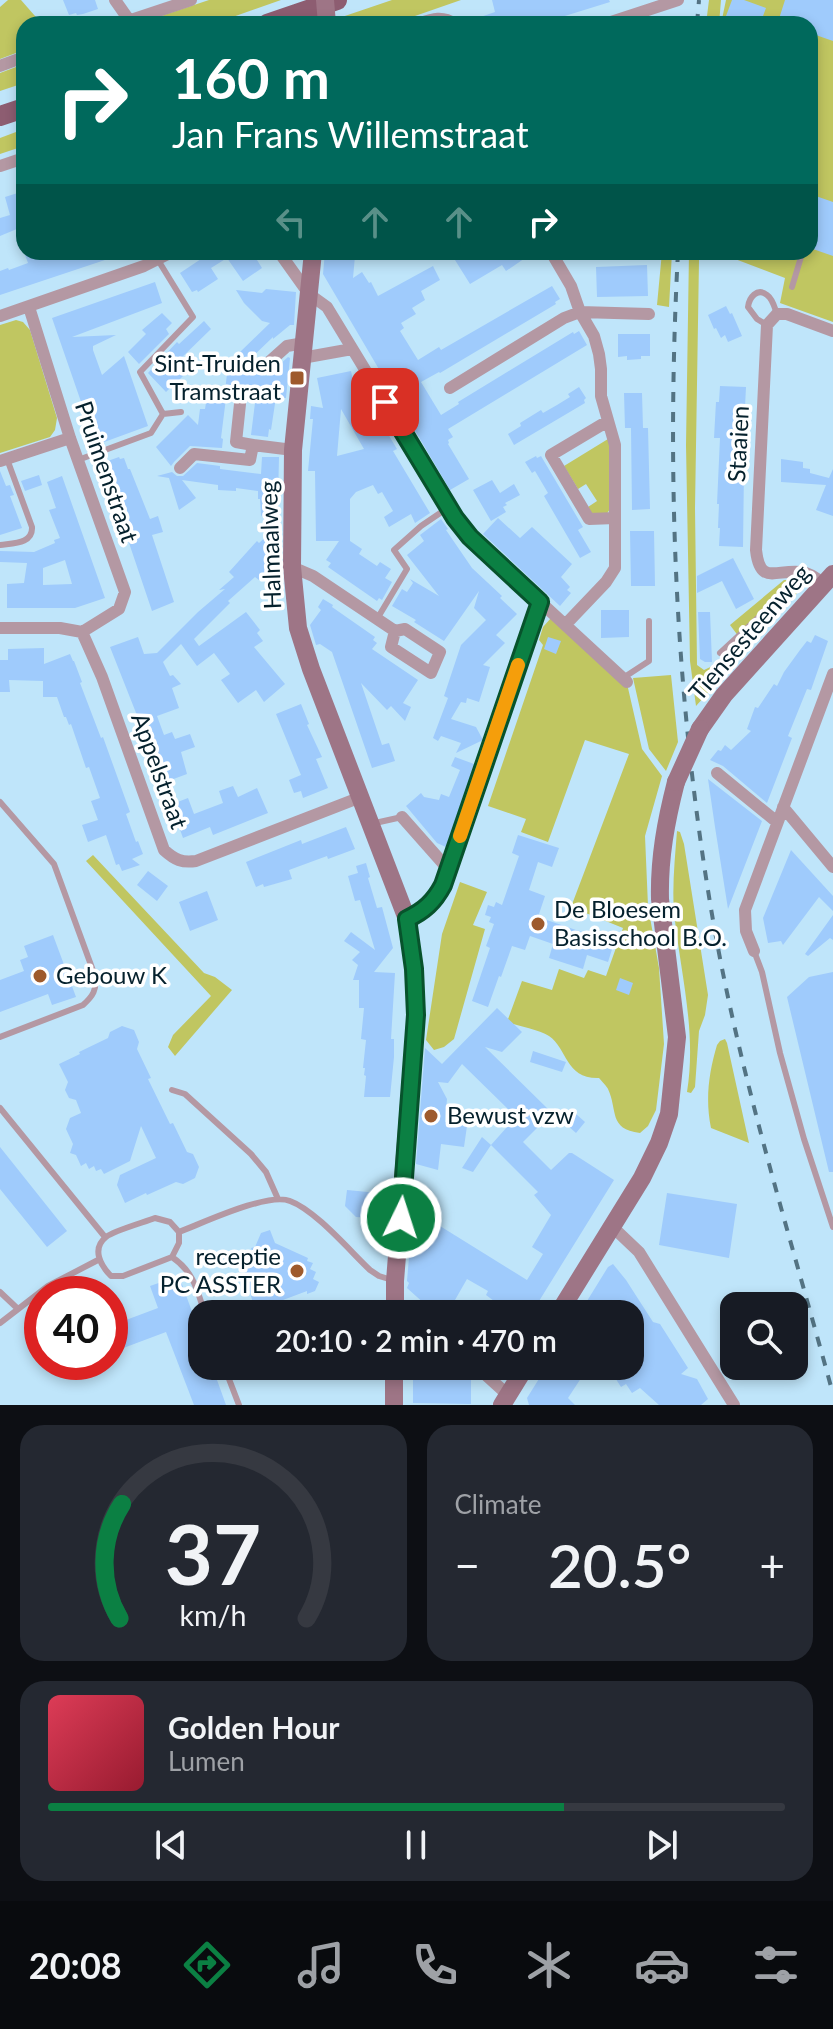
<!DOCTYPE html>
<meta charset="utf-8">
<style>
:root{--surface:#171b24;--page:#242831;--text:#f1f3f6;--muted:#9ea1a6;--line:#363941;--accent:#0b8043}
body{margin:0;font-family:Lato,sans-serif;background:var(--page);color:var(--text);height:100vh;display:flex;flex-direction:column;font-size:30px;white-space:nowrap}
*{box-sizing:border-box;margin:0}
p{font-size:26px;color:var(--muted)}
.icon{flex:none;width:44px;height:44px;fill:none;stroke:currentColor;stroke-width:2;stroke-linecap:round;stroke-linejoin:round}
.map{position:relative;height:1405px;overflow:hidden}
.drawer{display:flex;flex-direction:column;gap:20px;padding:20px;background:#0d0f14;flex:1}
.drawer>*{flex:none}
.hud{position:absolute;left:16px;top:16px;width:802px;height:244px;border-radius:24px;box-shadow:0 4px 12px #0003;background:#00695c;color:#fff;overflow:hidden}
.controls{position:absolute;left:720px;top:1292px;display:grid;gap:16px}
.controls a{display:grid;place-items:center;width:88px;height:88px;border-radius:16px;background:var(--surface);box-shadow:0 4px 12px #0003;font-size:40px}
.speed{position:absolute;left:24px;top:1276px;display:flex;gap:16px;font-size:40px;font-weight:700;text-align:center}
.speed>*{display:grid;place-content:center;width:104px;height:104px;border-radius:50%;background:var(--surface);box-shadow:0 4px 12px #0003;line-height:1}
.speed .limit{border:12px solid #d22;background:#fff;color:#111}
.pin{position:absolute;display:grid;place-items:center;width:68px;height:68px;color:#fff;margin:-34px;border-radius:16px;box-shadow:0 4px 12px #0006}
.me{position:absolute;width:88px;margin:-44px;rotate:4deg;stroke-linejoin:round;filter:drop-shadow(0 0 6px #0008)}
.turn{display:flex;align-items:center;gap:28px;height:168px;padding:0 24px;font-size:36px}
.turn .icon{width:104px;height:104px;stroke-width:2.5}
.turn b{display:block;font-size:56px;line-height:68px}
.lanes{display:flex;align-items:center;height:76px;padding:0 24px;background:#0003;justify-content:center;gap:40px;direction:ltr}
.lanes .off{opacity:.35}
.big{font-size:60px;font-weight:600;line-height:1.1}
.drawer .card{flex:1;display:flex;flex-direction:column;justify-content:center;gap:12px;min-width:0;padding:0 28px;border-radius:24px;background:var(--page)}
.drawer .dial{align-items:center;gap:0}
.dial svg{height:208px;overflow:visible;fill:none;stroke:var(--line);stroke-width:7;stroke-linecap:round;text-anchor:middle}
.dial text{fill:var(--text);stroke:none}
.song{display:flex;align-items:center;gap:24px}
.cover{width:96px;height:96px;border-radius:12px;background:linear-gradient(135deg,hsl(350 70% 55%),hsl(350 70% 35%))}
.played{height:8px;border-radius:4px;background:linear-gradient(90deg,var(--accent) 70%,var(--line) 70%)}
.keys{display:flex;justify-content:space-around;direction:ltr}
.heat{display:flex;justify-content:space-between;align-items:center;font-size:44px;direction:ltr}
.drawer .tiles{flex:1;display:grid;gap:20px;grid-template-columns:1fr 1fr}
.card:last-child{grid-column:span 2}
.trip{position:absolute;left:188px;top:1300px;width:456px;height:80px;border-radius:24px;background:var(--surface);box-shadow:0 4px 12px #0003;font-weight:600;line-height:80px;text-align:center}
.dock{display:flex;height:128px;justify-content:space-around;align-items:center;background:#090b0e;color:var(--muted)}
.dock .icon{width:56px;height:56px}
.dock .selected{color:var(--accent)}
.dock b{font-size:36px;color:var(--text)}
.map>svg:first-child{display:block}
.green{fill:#c0c661}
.building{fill:#9fcbfc;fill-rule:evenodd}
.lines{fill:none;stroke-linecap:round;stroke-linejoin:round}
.lane{stroke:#b498a3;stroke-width:6}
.street{stroke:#b498a3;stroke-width:12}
.secondary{stroke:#9e7586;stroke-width:18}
.primary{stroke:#8d5d71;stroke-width:20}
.rail{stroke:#537383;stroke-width:4;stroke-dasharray:10 10;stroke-linecap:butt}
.secondary-bridge{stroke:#9e7586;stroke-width:18}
.route-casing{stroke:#07532c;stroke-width:20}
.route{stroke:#0b8043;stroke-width:14}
.slow{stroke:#f59e0b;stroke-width:14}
.poi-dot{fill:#9e5a2c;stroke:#fff;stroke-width:3}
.labels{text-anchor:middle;stroke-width:7;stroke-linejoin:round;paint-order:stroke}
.poi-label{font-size:24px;fill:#05212d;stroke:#fff;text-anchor:start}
.street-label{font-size:24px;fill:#05212d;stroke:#fff}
</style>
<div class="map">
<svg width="833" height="1405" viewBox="0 0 833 1405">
<rect width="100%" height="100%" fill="#bfe5fa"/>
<path class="green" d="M8,0H21L42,24H24V50L0,59V7Z
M209,0H281L213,24H137Z
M392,0H461L392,24H337L336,19Z
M709,0H721L719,24H706Z
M726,0H833V322L780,303L785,278L735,259L699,260L695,508L697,665L704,670L719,663L742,641L730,625L784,580L800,581L801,586L797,593L696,706L690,661L686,445L689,252H810V24H721Z
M24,64V83L0,91V73Z
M24,129V146L0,154V138Z
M662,252H672L669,307L657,305Z
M16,320L23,322L30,330L57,418L55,430L50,437L0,453V325Z
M608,439L612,446V506L606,515H593L588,507L597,501L586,484L578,489L564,466Z
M551,618L628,688L642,749L662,776L645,836L648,906L659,968L664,1044L656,1110L648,1126L640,1133C608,1129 618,1110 608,1089C608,1088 600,1079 599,1078C565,1079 568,1049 549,1036C539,1030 518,1026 507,1022L522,981L552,990L559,969L584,978L588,970L606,976L623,928L571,907L629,754L585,740L548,842L521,832L526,819L488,806L543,645L539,640L543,627Z
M671,675L678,742L666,771L649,749L633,678Z
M677,831L680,832L684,844L708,995L705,1015L699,1031L695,1087L691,1093L687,1092C697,1031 680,971 674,912C672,885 675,858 677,831Z
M93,855L204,973L215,977L232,990L175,1056L168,1047L173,1035L211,996L86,861Z
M460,882L487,892L473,925L485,929L454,1039L444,1047L434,1050L426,1040L442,934Z
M725,1039L727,1043L749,1143L711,1128C705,1099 709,1072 717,1045L720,1041Z"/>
<path class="building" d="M63,0H95L98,9L83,14L77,15L76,13L69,15Z
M492,0H609L610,2L539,24H466V22L495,12Z
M732,0H744L766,8L760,24L748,20H745L743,24H723Z
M785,0H833V41L810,33V24H784L778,22Z
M24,191V226L0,236V218L10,215L5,197Z
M810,194L833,202V256L810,248Z
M24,252H122L123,254L0,295V271L8,268L9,270L28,263Z
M216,252H252L262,268L243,281L227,258L211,268L218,279L198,292L197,290L192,292L180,273L204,257L206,260Z
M325,252H342V255L355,256L353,278L362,272L369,283L371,282L378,296L433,266L440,280L421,291L425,300L412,308L416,314L401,323L404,328L400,331L418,360L439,347L441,350L552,286L560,299L555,302L556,304L440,373L439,372L421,382L441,415L459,404L458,402L573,332L574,334L579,331L587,345L448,429L453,437L448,440L449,443L448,444L469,479L450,490L323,274Z
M450,252H534L506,271L502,265L470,284Z
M647,265L648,296L597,297L596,267Z
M155,282L162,303L72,337L116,335L93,346V350L102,375L124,356L148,426L96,445L52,318Z
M266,289L296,292L294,325H290L273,339V337L248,361L240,352L270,323L262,321L244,303L236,290L262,293Z
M726,306L730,314L732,313L742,336L728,342L725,335L721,338L716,328L714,329L708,315Z
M162,313L172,323L166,329L169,334L139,364L128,352L146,334L142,330Z
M204,321L211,329L173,366L183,376L179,380L183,385L176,392L171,387L166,392L148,373L177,342L179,344Z
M618,334H650V356H641V359L627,360V356L618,357Z
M288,357L290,358L286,398L276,397L271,430L269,429L268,437L251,435L256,395L225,391L227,374L235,375V371L268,376L269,372L277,370L278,366Z
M351,371L357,399L367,393L372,403L370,404L397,449L393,451L430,513L415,523L411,514L389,527L384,517L393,511L382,492L378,494L373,485L356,492L350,499V541L362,549L359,554L377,566L380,562L391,569L385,578L392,582L382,600L379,598L377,601L328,567L331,563L326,560L339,541H316L315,471H308L313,419H310L311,406L323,408L317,378ZM341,409L364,449L337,456Z
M720,386L746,387L745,407H743L740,469H744L743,547L719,546L720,528H718L719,504H717L720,438H714L716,402H719Z
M579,387L586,398L584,400L585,403L514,445L508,434L521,426L520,423L541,410L543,413L557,405L570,397L568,394Z
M624,393H642L643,428H648L650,509L632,510L631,428H625Z
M210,396L226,398L221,438L223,439L222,448L190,446L174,462L171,466L156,447L188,415L198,425L200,409H205L206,403H209Z
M536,456L537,458L541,456L583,527L578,530L591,552L580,558L544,496L548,493L535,471L532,473L525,462Z
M119,457L120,459L124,458L128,469H130L150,519L158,516L163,532L152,535L174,602L152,611L102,463Z
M262,457H279L278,499L280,563L263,579L262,578L259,580L255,577L228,601L230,603L194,639L199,646L246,612L260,630L257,633L263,641L254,647L285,684L264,702L256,690L238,703L221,680L230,674L214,653L197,666L181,644L163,662L170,676L173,675L181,684L172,688L179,708L157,716L164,735L172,732L175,739L190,734L195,747L181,752L187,774L160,784L140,729L142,728L110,647L138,637L144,654L157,653L198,612L225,589L219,590L234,577L229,572L257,541L259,543L272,531L261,515L260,499H258V491L236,488V491L218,490V485L182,480L196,498L179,510L169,478L157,476L172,472L177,476H183L197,463L220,466V469L261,474Z
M781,459L803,462V468L810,469V473L829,478L833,469V516L816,510L826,485L781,482Z
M0,471L6,486L10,485L14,495L10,496L22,528L0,535Z
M39,475L42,485L25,491L21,481Z
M62,476L105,598L75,608H7V584L24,583L27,563L0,562V551L34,552L55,543L54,540L60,538L49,510L56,508L47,482ZM65,560L72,584L43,585V568Z
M492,480L500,493L514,484L520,495L505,503L507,505L503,507L506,512L491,521L473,490Z
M498,518L520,538L532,527L572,564L561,577L570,587L567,590L571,593L560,606L483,534Z
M441,519L448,529L446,530L472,568L502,596L500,598L517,614L496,635L505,643L483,665L490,667L479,702L467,698L466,703L461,702L451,719L476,727L483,740L456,753L461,743L441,736L438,741L433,738L448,698L444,696L461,645L486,620L474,608L479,591L444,641L414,622L416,620L392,606L402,589L407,592L413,583L410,579L439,596L407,555L424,541L420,535Z
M630,531H654L655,586H631Z
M733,558L754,599L736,609L722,581L697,593V576Z
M323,599L333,605L332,607L375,637L373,640L377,643L372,649L418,680L403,703L411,707L405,721L391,706L387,710L361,683L382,745L389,743L395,761L372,768L332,652L320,644L316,645L310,625L321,610L318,607Z
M601,610H629V637L601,638Z
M698,612H710L712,662H705L700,659Z
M815,635L828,641L811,690L807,689L788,736L792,738L767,803L723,766L710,760L718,750L721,751L725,745L731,750L751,731L747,729L755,707L758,708L774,684L777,686L784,672L800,650L807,641L811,643Z
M548,637L561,641L556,654L544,649Z
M44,648V664L70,654L73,661H74L82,682L80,683L101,738L103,737L130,812L126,814L136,842L138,841L143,854L132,859L140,865L122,871L119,864L116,865L106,835L88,842L82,825L98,820L91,801L100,798L89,767L86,768L71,724L69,725L66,717H64L57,697H43V681L9,680L10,692H0V660H8V649Z
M301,704L309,724L307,725L322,757L316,759L328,788L303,798L301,791L294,793L289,780L301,775L276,714Z
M455,757L474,764V767L446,847L437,843L406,806L421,793L424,797L439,800L441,794L449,797L460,770L451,766Z
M708,779L762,821L728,909L715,827Z
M233,786L238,797L257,788L268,813L213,835L210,827L183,838L174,813L178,812L175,803L188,798L194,814L223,803L219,791Z
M346,827L355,849L328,859L327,856L289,870L292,879L264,887L263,884L256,887L246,862L301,840L302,844Z
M518,835L559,848L552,867L538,862L529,890L545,896L538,917L614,943L608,962L587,955L583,969L549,958L553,944L530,936L525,950L512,946L501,977L499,976L488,1007L472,1001L490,948L486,946L494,924L489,922L491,917L485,915L488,905L494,907L496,902L502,905L519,856L512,853Z
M791,850L833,896V911L819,897L783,945L781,941L768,943L763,918Z
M366,863L370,877L368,878L377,908L382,907L393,948L374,972L395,973L391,1039H394V1057L390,1097H364L366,1076L364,1075L365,1068H363L366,1040L361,1039L364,1008H359V980H353L358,965L352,960L360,952L344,941L351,932L375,950L360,900L355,901L348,876L358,873L356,866Z
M148,871L168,886L157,901L137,885Z
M207,891L218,920L190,931L179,902Z
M833,915V940L830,938L808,956L805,954Z
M53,935L76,997L52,1005L48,994L0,1012V980L24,971L20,960L28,957L24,946Z
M833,972V1172H829L787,997L809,977Z
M620,978L633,983L629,995L616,990Z
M497,1008L522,1032L502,1052L485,1047L549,1110L544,1115L547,1118L523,1142L551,1170L569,1153H572L614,1180L531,1314H491L496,1307L492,1304L494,1301L486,1295L488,1291L467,1279L455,1300L461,1305L453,1314H436L407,1288L409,1283L407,1281L410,1245L423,1228L413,1222L419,1213L527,1280L543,1254L532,1247L551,1215L534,1195L538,1192L491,1145L507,1127L514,1115L462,1064L448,1083L438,1082L447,1099L445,1122L467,1126L464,1147L441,1144L438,1170L416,1164L425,1048L442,1064Z
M122,1026L134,1030L139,1042L137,1049L151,1078L148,1079L170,1124L173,1123L187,1152L193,1154L199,1167L195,1178L183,1184L176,1182L147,1195L146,1193L125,1203L117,1185L120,1175L156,1158L141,1126L130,1161L104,1174L101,1169L96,1171L94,1166L89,1169L86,1163L81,1166L76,1155L70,1153L73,1144L66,1129L70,1118L81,1113L76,1100L69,1098L65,1090L68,1082L59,1064L80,1054L79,1052L108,1038L110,1032Z
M533,1051L566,1062L562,1072L530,1062Z
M576,1114L585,1122L576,1133L567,1125Z
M482,1137L491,1145L473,1172L462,1168Z
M0,1147L67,1231L47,1247L0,1189Z
M347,1190L378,1193L376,1218L356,1217L345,1206Z
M667,1193L737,1204L729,1258L659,1245Z
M270,1230L275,1243L308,1258L307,1261L313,1263L310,1269L316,1272L313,1279L319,1282L315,1291L307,1294V1291L283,1300L284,1305L278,1307L280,1314H248L253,1303L249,1289L244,1290L239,1275L245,1273L243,1266L249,1264L247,1257L254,1255L251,1248L255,1247L261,1233Z
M613,1264L626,1280L653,1322L660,1324L688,1368L681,1374L697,1379L708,1399L701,1405H659L640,1388L632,1393L626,1384L621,1387L610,1370L603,1378L589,1366H630V1314H579L608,1267Z
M179,1276L202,1339V1366H212L226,1405H194L166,1332L110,1353V1326L158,1308L150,1286Z
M547,1366H589L568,1398L575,1405H529L527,1398Z
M413,1373L471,1374V1404L413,1403Z"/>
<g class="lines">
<path class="lane" d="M158,260L193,317L140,372L163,414L181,412
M792,287L801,257
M767,325L757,319L748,307C749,298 757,287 767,295C773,299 775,309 777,314
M78,460L151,433L163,414
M0,545C13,543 33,544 32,527L7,459
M377,619L407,569L394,550L421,526L449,507
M720,653L786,592L811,575
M623,678L649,661V621
M0,802L54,864L95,976C97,990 93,996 83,1005L0,1037
M375,823L402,817
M754,951L762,972L780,1053L804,1139L833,1227
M172,1090L185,1094L251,1154L266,1172L278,1199
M0,1108L105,1237
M155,1218L170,1222L179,1232V1243L172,1257L123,1276H111C101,1266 91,1249 106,1237C113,1231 145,1222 155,1218Z
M179,1232C203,1223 268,1192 290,1201C315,1210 349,1250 370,1270L379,1276L392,1280
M172,1257C194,1272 197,1290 205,1314
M0,1292L18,1309
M0,1323L48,1286L98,1260
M224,1366L239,1405"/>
<path class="street" d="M115,0L129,20
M119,24L191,0
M417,24C432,19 442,15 455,24
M605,24L678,0
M0,66L24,57
M0,166L24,158
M279,252L309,294L327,307L455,518L470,537L627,682
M551,252L571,286L580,312L594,336L599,354L601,369V396L615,445V568L606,582L566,624
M29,307L70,438L125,592L119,609L82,632
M0,316L144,266L172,252
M302,358L352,349
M268,363L287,346L304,343
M450,388L564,318L580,312L649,314
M240,404L236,442L253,445
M608,421L551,455L589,519L615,518
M0,461L70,438
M180,468L194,454L250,460L253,445L293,450
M292,567L313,576L395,631L391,647L431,673L440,652L405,629L395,631
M824,584C817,579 810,573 801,572C776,569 760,586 756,550L767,325L777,314H787L833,331
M0,628H60L82,632
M82,632L102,677L164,850C175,860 182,863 196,861L361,797
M717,773L777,822
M783,807L833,867
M402,817L448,869
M407,919C424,911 434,902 443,885L540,602
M754,951L746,931L745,910L833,674
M611,1228L619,1233L639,1252L734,1405
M395,1306L414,1311L418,1314
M476,1366L508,1395"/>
<path class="secondary" d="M313,252L293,450L292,567L298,628L311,669L407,919L414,969L416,1015L395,1281V1314
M700,729L724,695L833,574
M558,1314L642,1178L659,1143L669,1114L677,1037L660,899C659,858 666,821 676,782
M394,1405V1366
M502,1405L526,1366"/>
<path class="primary" d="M267,24L337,0
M0,116L24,108"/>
<path class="rail" d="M697,24L699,0
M678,252C666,477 675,703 714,926C742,1084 791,1239 833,1394"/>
<path class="secondary-bridge" d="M325,0L327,24
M676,782L700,729"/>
</g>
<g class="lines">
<g class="route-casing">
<path id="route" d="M385,402L455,518L470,537L540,602L443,885C434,902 424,911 407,919L414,969L416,1015L401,1218"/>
</g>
<use href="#route" class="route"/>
<path class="slow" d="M460,836L518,665"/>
</g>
<g class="poi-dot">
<rect x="289" y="370" width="16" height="16" rx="4"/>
<circle cx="538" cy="924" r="8"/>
<circle cx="40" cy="976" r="8"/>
<circle cx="431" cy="1116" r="8"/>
<circle cx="297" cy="1271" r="8"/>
</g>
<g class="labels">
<g class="poi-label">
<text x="281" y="372" text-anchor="end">Sint-Truiden<tspan x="281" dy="28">Tramstraat</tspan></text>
<text x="554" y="918">De Bloesem<tspan x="554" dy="28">Basisschool B.O.</tspan></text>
<text x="56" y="984">Gebouw K</text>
<text x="447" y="1124">Bewust vzw</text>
<text x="281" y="1265" text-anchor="end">receptie<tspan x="281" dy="28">PC ASSTER</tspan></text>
</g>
<g class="street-label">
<text transform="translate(739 444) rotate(-87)" y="8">Staaien</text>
<text transform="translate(106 472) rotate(71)" y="8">Pruimenstraat</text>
<text transform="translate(271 545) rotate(-92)" y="8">Halmaalweg</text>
<text transform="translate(750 633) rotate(-49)" y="8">Tiensesteenweg</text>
<text transform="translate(159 771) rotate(70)" y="8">Appelstraat</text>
</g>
</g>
</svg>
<div class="controls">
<a><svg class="icon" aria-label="search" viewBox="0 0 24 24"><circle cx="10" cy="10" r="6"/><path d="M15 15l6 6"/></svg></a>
</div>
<div class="speed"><div class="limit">40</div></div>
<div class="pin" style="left:385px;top:402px;background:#d93025"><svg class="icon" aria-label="arrive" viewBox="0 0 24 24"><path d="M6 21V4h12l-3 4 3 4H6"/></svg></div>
<svg class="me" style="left:401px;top:1218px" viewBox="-20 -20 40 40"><circle r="17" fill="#0b8043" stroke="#fff" stroke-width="3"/><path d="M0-11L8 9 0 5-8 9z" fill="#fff"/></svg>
<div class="trip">20:10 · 2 min · 470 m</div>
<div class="hud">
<div class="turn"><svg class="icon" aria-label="right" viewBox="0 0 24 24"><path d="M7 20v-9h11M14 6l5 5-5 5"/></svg><div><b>160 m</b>Jan Frans Willemstraat</div></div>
<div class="lanes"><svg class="icon off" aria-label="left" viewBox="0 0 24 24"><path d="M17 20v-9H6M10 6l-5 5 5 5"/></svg><svg class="icon off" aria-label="ahead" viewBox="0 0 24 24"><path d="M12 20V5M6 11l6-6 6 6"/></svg><svg class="icon off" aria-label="ahead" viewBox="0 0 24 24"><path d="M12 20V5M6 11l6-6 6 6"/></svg><svg class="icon" aria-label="right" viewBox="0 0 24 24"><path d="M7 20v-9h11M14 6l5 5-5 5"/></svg></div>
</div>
</div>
<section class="drawer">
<div class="tiles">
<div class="card dial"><svg viewBox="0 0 100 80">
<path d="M14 69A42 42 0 1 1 86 69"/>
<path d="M14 69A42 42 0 0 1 15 25" stroke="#0b8043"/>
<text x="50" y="56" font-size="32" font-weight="700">37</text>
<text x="50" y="72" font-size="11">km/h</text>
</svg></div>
<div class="card"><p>Climate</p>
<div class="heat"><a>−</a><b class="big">20.5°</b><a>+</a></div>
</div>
<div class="card">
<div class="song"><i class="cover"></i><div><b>Golden Hour</b><p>Lumen</p></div></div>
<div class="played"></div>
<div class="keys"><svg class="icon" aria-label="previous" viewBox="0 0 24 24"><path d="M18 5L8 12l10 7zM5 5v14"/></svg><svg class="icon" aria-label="pause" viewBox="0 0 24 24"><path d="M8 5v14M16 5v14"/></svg><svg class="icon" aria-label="next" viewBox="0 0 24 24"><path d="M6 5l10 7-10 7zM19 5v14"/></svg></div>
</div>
</div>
</section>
<nav class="dock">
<b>20:08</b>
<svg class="icon selected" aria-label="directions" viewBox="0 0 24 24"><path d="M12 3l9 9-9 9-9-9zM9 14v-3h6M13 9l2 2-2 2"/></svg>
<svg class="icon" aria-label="music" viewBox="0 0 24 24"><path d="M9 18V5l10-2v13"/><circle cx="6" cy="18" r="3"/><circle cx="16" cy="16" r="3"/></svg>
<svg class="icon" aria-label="phone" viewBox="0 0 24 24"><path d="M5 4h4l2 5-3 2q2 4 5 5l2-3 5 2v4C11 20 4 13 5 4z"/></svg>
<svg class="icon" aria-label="climate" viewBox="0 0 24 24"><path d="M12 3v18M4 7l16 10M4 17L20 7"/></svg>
<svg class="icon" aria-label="car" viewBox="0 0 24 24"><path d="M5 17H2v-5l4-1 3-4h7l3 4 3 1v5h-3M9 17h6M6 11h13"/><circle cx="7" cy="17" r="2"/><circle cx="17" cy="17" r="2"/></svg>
<svg class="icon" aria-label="filters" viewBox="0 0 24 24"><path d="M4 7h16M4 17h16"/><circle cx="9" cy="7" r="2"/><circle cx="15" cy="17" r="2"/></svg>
</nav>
